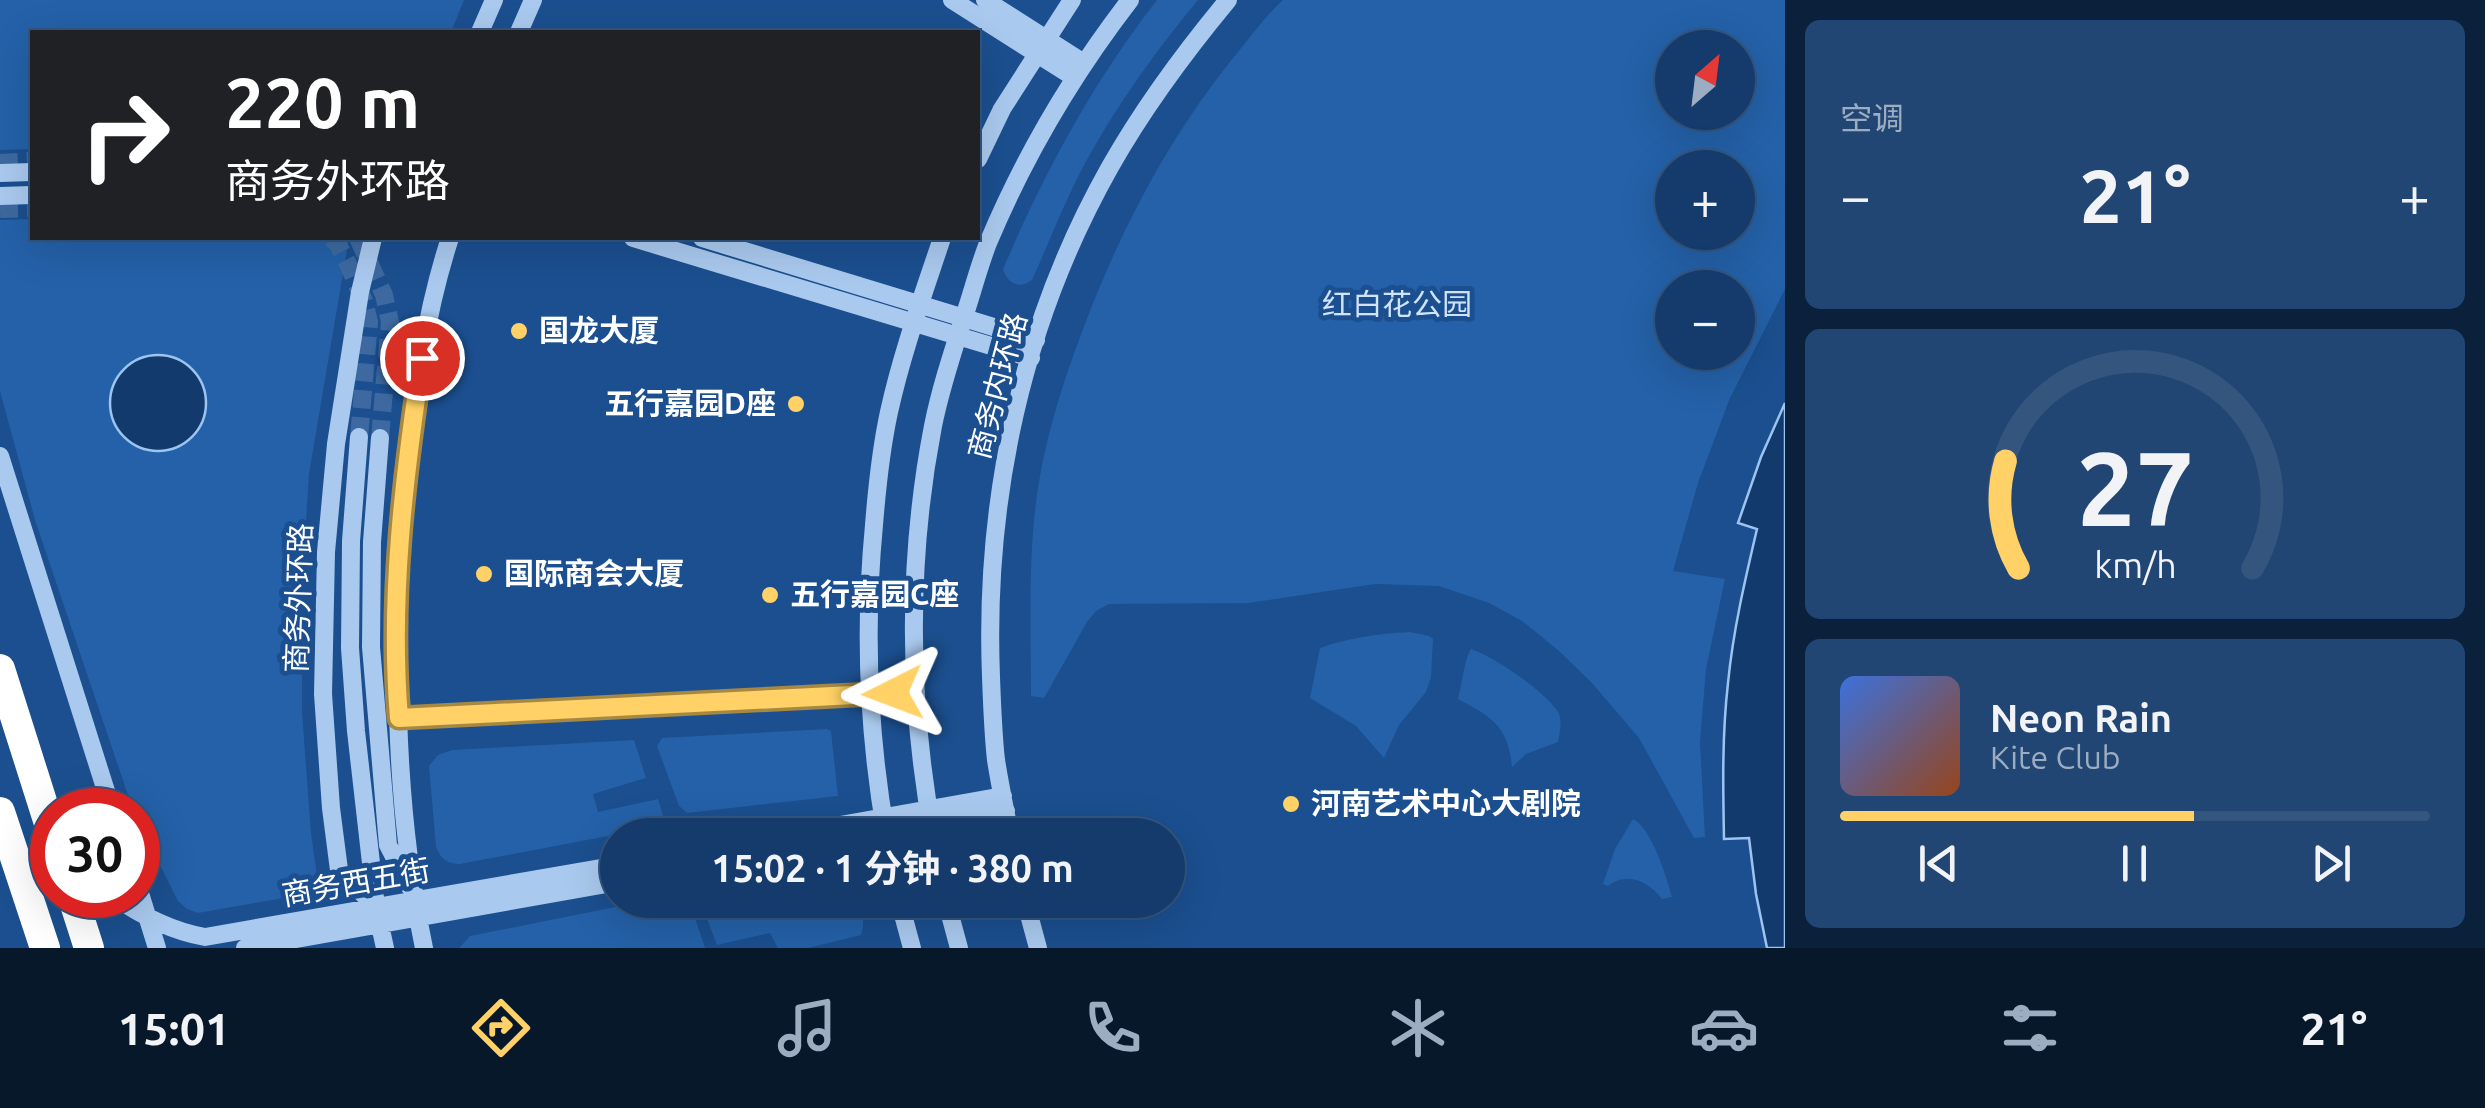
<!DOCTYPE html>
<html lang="zh">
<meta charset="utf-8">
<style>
:root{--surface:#143b6b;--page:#214673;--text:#f1f3f6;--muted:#9dadc1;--line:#33557e;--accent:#ffd166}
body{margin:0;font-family:Ubuntu,"Noto Sans SC",sans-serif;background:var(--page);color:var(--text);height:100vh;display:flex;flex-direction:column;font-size:38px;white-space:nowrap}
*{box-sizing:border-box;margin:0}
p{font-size:32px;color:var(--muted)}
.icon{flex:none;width:55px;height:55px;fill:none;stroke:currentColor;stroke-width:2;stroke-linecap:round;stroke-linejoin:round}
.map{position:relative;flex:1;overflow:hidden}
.panel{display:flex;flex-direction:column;gap:20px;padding:20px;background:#0b203b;width:700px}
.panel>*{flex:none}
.banner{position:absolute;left:30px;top:30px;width:950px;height:210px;border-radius:0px;box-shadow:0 10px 40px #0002,0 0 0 2px var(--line);background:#202124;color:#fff;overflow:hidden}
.needle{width:65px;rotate:28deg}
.tools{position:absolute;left:1655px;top:30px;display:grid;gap:20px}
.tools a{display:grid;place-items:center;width:100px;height:100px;border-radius:50%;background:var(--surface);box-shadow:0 10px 40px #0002,0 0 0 2px var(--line);font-size:50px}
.speed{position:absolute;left:30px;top:788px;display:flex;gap:20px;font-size:50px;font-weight:700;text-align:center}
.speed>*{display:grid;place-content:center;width:130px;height:130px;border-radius:50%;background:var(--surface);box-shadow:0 10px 40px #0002,0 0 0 2px var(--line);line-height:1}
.speed .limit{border:15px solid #d22;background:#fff;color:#111}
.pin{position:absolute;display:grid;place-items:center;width:85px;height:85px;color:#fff;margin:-42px;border:5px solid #fff;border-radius:50%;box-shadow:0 2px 10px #0007}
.me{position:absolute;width:110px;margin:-55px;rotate:267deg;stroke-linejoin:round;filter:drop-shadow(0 0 8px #0008)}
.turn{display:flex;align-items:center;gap:35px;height:210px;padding:0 30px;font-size:45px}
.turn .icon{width:130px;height:130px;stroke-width:2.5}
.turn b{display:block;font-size:70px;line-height:85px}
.big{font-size:75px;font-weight:700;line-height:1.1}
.panel .widget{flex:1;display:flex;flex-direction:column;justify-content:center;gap:15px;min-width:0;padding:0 35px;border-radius:15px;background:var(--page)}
.panel .dial{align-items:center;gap:0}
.dial svg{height:260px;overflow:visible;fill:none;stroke:var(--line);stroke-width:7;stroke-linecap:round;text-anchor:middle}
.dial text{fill:var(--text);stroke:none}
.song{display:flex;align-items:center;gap:30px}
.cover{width:120px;height:120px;border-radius:15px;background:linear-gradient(135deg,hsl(220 70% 55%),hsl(20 70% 35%))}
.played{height:10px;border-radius:5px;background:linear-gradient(90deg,var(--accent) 60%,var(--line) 60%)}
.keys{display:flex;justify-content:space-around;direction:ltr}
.heat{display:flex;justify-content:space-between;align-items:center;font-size:55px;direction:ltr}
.trip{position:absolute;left:600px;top:818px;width:585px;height:100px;border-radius:50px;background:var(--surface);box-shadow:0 10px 40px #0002,0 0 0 2px var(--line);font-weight:700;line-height:100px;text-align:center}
.menu{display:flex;height:160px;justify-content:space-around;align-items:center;background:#08182b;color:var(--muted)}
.menu .icon{width:70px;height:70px}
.menu .active{color:var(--accent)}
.menu b{font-size:45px;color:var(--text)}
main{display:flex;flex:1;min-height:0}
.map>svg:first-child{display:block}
.green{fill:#2461a8;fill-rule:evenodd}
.water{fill:#123a6d;stroke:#9cc4f0;stroke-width:2.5}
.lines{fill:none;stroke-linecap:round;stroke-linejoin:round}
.minor-tunnel{stroke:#3d69a0;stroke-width:18;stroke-dasharray:18 9;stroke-linecap:butt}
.minor{stroke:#a9c9ee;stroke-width:18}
.highway{stroke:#fff;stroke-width:30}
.route-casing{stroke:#a68842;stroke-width:25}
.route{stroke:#ffd166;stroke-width:18}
.poi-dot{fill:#ffd166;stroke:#1b4f8f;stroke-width:4}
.labels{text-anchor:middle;stroke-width:10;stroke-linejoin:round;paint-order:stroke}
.park-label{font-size:30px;fill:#cfe3fa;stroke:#1b4f8f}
.poi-label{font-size:30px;font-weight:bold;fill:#fff;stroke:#1b4f8f;text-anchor:start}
.street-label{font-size:30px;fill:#fff;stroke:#1b4f8f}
</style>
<main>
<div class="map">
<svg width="1785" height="948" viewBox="0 0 1785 948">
<rect width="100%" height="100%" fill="#1b4f8f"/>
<path class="green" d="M0,0H464L451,32H32V149L0,150Z
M1157,0H1198C1150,58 1106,120 1073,187C1058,218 1046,250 1032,280C1019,290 1007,283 1003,269C1044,173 1093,82 1157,0Z
M1283,0H1785V289L1730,398L1698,483L1673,571L1725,579L1706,669L1700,742L1705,837L1694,838L1639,738L1592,683L1559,651L1522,621L1489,603L1439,586L1375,584L1248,603L1109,604L1096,611L1087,622L1044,698L1031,696C1031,623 1027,548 1040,476C1050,420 1068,368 1088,316C1125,221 1173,131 1238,52C1252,35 1266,15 1283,0ZM1672,48H1738V112H1672ZM1672,168H1738V232H1672ZM1672,288H1738V352H1672Z
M32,219V238H349L309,474L302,583V712L311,833L317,876L306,894L198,913L187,909L178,901L138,821V810H133L35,520L0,391V220Z
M1410,632L1429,636L1433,639L1431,677L1426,692L1399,725L1384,758L1356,726L1310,698L1320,648C1350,637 1379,634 1410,632Z
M1471,649C1493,656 1543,690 1557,710C1563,719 1560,732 1558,742L1526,754L1512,767C1508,726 1492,717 1458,699C1462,685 1464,660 1471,649Z
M827,729L831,731L838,796L687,813L679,806L657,746L662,738Z
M634,740L646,778L593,794L598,812L658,799L666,825L460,864C447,864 441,859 436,847L429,766L438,755L452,750Z
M1633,819C1652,829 1666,876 1672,897L1662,899C1648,881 1627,871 1608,886L1603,884L1615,849Z
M650,900H689L705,948H459L470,936Z
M700,900H859C863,912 865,922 861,935L808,948H778L770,933L717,945Z"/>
<path class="water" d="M110 403a48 48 0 1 1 96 0a48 48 0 1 1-96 0Z
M1785,403V948H1767L1756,894L1749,838L1724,839C1723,787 1722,735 1728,683C1733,631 1745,580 1757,529L1738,523L1761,457Z"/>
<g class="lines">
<path class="minor-tunnel" d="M0,163L32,161
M0,209L32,208
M331,238L337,243L349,266L364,301L369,322L359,437
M358,238L384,295L390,322L380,438"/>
<path class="minor" d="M952,0L1075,78
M985,0L1084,63
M480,32L494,0
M519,32L533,0
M978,159L1002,109L1072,0
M0,173L32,172
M0,196L32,195
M373,238L360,292L336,444L326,552L323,694L331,808L339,870L376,907
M633,238L1031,358
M702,238L1036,340
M359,437L351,541L350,648L356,731L376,907L385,948
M380,438L372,542L371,647L388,845L409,886
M0,456L112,810
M399,718L916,692
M784,835L1003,796
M876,835L1006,811
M886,835C868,732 864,629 874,525C877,487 881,449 889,412C902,353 923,295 942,238
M933,835C908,700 907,560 933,426C940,391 951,357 962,323C971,297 978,269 988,243C1024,157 1073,74 1130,0
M1010,835C1005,810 1000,785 996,760C993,733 992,705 991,677C984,499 1022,323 1110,167C1144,107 1184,53 1228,0
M138,887L157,948
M112,895C140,915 171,931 205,937L618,865
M899,900L912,948
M946,900L959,948
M1025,900L1038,948
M245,948L618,882
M424,948C392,794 392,633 407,477C414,397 425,314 450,238"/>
<path class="highway" d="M0,669L52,833
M0,812L45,948
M72,895L89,948"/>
</g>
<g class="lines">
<g class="route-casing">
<path id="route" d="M422,358C404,476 389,598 399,718L893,693"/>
</g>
<use href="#route" class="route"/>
</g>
<g class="poi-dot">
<circle cx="519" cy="331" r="10"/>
<circle cx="796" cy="404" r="10"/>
<circle cx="484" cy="574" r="10"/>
<circle cx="770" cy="595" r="10"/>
<circle cx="1291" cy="804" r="10"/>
</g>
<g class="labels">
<g class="park-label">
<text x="1397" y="315">红白花公园</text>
</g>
<g class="poi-label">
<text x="539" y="341">国龙大厦</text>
<text x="776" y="414" text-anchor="end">五行嘉园D座</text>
<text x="504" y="584">国际商会大厦</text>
<text x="790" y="605">五行嘉园C座</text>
<text x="1311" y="814">河南艺术中心大剧院</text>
</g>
<g class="street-label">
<text transform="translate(998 386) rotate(-75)" y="10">商务内环路</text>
<text transform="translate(299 598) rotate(-88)" y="10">商务外环路</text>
<text transform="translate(356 883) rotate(-10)" y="10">商务西五街</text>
</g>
</g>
</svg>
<div class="tools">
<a><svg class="needle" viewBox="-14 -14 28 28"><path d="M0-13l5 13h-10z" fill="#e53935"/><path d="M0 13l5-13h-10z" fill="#9dadc1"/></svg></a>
<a>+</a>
<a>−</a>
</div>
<div class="speed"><div class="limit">30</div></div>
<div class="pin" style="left:422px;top:358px;background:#d93025"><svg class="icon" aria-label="arrive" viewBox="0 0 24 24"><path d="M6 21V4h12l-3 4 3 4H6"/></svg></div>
<svg class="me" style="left:893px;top:693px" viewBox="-20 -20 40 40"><path d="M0-17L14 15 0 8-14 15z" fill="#ffd166" stroke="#fff" stroke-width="4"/></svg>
<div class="trip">15:02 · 1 分钟 · 380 m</div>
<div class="banner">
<div class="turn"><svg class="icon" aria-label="right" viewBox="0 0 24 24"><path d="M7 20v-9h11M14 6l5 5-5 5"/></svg><div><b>220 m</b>商务外环路</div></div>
</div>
</div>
<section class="panel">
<div class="widget"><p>空调</p>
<div class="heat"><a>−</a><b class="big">21°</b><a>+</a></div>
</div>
<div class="widget dial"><svg viewBox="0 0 100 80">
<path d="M14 69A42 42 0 1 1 86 69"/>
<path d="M14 69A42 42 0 0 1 10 36" stroke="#ffd166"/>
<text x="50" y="56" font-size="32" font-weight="700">27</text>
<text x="50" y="72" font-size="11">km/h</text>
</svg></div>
<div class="widget">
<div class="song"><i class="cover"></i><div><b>Neon Rain</b><p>Kite Club</p></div></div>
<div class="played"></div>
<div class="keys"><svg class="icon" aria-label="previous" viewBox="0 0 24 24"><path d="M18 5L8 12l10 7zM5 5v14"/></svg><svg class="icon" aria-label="pause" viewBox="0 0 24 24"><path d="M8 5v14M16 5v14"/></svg><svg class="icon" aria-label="next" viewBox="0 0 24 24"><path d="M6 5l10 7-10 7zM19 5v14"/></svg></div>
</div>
</section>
</main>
<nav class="menu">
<b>15:01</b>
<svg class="icon active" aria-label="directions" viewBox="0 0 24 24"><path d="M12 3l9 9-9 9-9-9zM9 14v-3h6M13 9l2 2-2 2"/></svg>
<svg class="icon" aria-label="music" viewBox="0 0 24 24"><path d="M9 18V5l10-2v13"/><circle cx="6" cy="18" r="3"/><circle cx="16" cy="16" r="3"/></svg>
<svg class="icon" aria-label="phone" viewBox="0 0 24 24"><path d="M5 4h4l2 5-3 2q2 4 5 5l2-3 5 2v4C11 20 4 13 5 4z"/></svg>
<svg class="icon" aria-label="climate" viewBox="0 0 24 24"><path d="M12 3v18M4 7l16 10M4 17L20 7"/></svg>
<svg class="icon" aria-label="car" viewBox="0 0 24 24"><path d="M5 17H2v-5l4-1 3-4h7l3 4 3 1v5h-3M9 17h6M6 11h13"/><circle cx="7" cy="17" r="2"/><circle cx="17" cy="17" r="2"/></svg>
<svg class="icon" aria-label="filters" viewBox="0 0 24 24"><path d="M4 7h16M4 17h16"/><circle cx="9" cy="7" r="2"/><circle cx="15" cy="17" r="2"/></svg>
<b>21°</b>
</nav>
